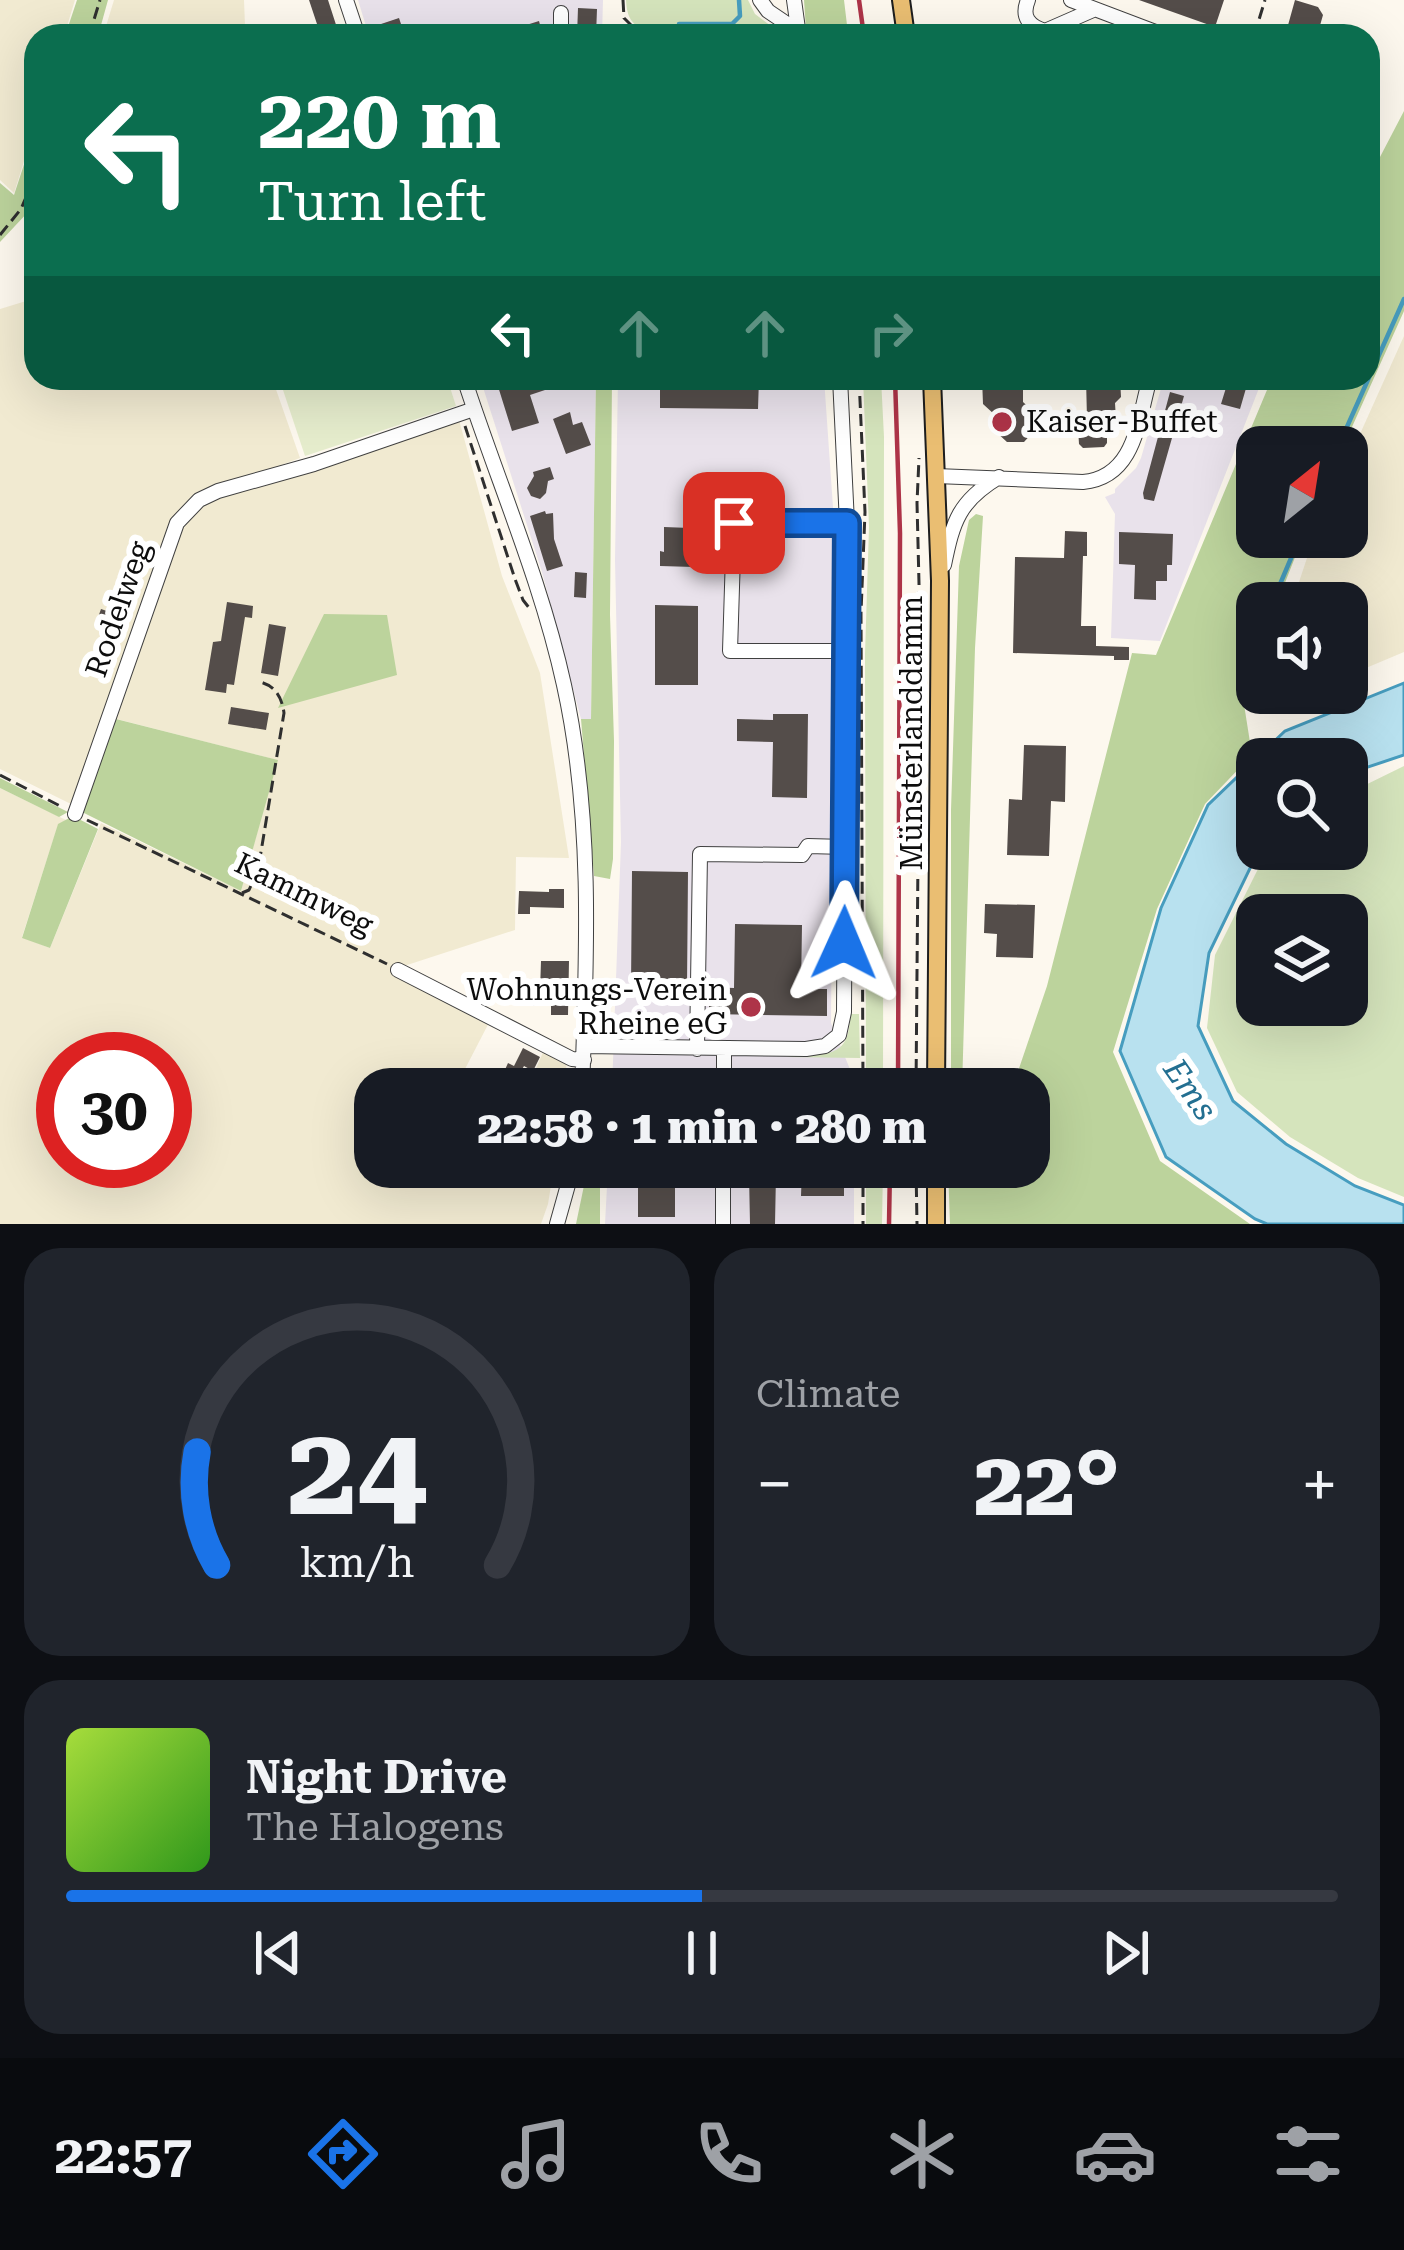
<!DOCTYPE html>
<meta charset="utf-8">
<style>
:root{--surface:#171b24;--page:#20242c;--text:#f1f3f6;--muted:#9ea1a6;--line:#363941;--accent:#1a73e8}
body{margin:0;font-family:"Roboto Serif",serif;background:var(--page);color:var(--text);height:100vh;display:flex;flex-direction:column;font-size:45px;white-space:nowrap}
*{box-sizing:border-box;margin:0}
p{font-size:39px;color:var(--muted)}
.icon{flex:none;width:66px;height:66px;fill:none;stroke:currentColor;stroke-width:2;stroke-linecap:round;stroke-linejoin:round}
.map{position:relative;height:1224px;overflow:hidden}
.sheet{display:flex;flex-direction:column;gap:24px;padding:24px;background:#0d0f14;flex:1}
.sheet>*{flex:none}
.top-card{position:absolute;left:24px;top:24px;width:1356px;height:366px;border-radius:36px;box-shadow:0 12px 48px #0002;background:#0b6e4f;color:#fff;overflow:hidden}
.needle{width:78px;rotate:30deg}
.tools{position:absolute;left:1236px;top:426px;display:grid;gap:24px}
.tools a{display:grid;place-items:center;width:132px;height:132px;border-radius:24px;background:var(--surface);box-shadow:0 12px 48px #0002;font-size:60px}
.speed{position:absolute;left:36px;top:1032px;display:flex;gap:24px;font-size:60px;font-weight:700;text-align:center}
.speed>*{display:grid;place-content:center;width:156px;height:156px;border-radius:50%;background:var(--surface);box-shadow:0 12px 48px #0002;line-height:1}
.speed .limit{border:18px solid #d22;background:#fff;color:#111}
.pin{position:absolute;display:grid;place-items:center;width:102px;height:102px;color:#fff;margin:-51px;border-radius:24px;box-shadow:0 6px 18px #0006}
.me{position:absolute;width:132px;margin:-66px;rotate:1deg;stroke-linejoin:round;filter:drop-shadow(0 0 9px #0008)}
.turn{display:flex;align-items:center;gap:42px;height:252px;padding:0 36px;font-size:54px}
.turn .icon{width:156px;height:156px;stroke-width:2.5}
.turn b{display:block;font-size:84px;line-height:102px}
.lanes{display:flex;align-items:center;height:114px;padding:0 36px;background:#0003;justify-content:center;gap:60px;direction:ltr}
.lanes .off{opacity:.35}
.big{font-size:90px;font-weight:800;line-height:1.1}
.sheet .card{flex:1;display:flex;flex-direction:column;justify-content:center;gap:18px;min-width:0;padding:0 42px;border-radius:36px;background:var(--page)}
.sheet .dial{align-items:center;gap:0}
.dial svg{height:312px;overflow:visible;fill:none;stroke:var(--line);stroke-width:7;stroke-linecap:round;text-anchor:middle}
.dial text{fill:var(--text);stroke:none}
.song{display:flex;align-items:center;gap:36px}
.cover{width:144px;height:144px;border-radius:18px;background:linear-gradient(135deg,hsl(80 70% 55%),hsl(110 70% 35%))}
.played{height:12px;border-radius:6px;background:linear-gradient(90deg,var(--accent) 50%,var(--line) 50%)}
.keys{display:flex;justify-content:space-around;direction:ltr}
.heat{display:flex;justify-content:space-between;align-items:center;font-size:66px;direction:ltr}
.sheet .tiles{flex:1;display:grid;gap:24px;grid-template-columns:1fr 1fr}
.card:last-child{grid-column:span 2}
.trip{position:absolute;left:354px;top:1068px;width:696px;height:120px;border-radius:36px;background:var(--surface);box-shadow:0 12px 48px #0002;font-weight:800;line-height:120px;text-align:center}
.tab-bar{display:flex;height:192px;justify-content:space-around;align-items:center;background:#090b0e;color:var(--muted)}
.tab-bar .icon{width:84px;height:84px}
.tab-bar .active{color:var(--accent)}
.tab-bar b{font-size:54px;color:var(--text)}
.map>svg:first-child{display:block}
.industrial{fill:#e9e2eb}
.farmland{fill:#f1ead1;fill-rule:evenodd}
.green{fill:#d5e4bc;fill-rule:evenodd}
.forest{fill:#bcd39c}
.pitch{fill:#e5eccc}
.water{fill:#b8e1ef;stroke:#479dbf;stroke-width:3}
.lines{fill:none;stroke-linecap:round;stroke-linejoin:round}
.stream{stroke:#479dbf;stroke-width:4.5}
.building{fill:#544d4a}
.minor-casing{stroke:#404040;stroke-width:16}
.major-casing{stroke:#1e1e1e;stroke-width:20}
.path{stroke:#2f2f2f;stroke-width:3;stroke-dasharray:12 6;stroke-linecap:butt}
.minor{stroke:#fff;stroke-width:14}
.major{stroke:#eabe72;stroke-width:16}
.rail{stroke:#ae3448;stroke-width:4.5}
.route-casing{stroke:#114b97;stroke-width:30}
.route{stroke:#1a73e8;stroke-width:21}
.poi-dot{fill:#ae3448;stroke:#fff;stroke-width:4.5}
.labels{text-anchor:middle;stroke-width:12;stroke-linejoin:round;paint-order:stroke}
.poi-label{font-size:30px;fill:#0d0d0d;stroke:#fff;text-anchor:start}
.street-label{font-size:30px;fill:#0d0d0d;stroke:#fff}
.water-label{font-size:33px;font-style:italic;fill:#236f91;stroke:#fff}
</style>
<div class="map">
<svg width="1404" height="1224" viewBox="0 0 1404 1224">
<rect width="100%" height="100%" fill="#fdf8ee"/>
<path class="industrial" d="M358,0H603L602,36H369Z
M480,378H596L591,720L581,719L542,572Z
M618,378H824L835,536L831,1023L854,1079V1089H612L621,842L615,560Z
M1164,378H1263L1160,641L1111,638L1115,514L1105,497L1115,493V489L1136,468L1141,458Z
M608,1167H854V1224H605Z"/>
<path class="farmland" d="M0,0H75L64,36H36V123L14,193L0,180Z
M114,0H244L245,26L209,36H103Z
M36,298V378H272L300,458L194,497L181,526L201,504L459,420L502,576L540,673L569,858L516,857L515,930L401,967L494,1013L465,1069L503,1089H375V1167H554L548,1204L541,1224H0V788L66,820L58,825L22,937L50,948L101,823L241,891L277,760L105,716L73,805L0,769V309ZM63,1059H165V1161H63Z
M1404,336V652L1347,676V603H1292L1314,537H1347V463Z
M548,1041L568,1051L564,1089H527Z"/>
<path class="green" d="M626,0H748L755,14L775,29L649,31C631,26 627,17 626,0Z
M863,378H881L884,437L883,1089H866L865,654L869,527Z
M1404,766V1197L1358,1178L1290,1137L1237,1092L1207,1028L1215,955L1260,865L1276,849H1347V794ZM1347,915V1005H1257V915Z
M850,1014H859L860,1058L787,1057C821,1051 850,1064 850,1014Z
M866,1167H883L882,1224H866Z"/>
<path class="forest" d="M77,0H108L98,36H65Z
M804,0H844L847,25L806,29Z
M1404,111V311L1343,447H1257V537H1303L1277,603H1257V659L1243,698L1252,755L1205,804L1157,909L1113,1052L1160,1161L1250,1224H950L948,1167L983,1169L984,1167H1029V1089H1012L1047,986L1132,653L1156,655L1272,378H1368V180Z
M36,128V195L29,211L0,242V183L14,195Z
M596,378H612L610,615L614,741L613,859L610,879L594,876L581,719H591Z
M976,514L983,516L975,648L962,1089H951V810L959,566L969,520Z
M324,614L387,615L397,675L278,708Z
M112,718L278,760L241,891L84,813L80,807Z
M0,778L68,812L59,817L0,788Z
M73,816L98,829L50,948L22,938L58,824Z
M586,1176L600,1178V1224H576Z"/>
<path class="pitch" d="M279,378H447L456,406L305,456Z"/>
<path class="water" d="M1404,683V755L1347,774V759H1257V849H1264L1253,862L1209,953L1198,1026L1233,1101L1286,1144L1355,1186L1404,1205V1224H1267L1255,1219L1166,1157L1120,1051L1161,908L1208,805L1285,731Z"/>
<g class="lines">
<path class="stream" d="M679,24H732L740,16L739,0
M1338,447L1404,299
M1272,603L1300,537"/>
</g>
<path class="building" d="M309,0H328L339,34L321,36Z
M1139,0H1224L1215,27Z
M1295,0L1318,7L1323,15L1317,36H1285Z
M578,8L597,9L596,36H577Z
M399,18L405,36H376L372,27Z
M539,21L543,36H498V34Z
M502,378H575V380L530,395L539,423L512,431L496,380Z
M660,378H759L758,409L660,408Z
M982,378H1014L1023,386V402L1035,413V430L1024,442H1007L995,431V415L983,404Z
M1086,378H1120L1121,397L1115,403L1116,420L1112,424H1107V443L1104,447L1083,448L1079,444L1078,428L1087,419Z
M1229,378H1249L1240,409L1221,404Z
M1170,392L1184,396L1154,501L1144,499L1143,493Z
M570,412L573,425L582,422L591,445L566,454L553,419Z
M550,467L554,479L548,481L546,493L540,499L531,496L527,488L534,476L533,472Z
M545,511L546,514L553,513L554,539L563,566L547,571L530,516Z
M664,527L690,528L689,552H694V567L660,566V551L664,552Z
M1065,531L1087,532V556H1083L1081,626H1096V646L1129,647V660H1114V656L1013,653L1015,557L1064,558Z
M1119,532L1173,534L1172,565H1167V581H1156V600L1134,599L1135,565L1119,564Z
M575,572L587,573L586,598L574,597Z
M227,602L253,606L252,618L245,617L234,685L227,684L226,693L205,690L213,642L221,641Z
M655,605L698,606V685H655Z
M101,609L130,619L124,638L100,631L101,628L95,626Z
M269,624L286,627L278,676L261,673Z
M231,707L269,713L266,730L228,724Z
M773,714H808L807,798L772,797L773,742L737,741V719L773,720Z
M1024,745L1066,746L1065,802L1051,801L1049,856L1007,855L1009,799L1022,800Z
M632,871L688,872L687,987H631Z
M549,889H564V908L530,907V914H518L519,891L549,892Z
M985,904L1035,905L1033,958L996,957L997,934L984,933Z
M735,924L802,925L801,989H827V1016L709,1014V987L734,988Z
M541,961H569L568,1015H551V1006H532L533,991H540Z
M481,975L497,983L489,997L474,989Z
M523,1048L540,1057L533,1071L524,1066L511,1089L499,1083L508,1063L514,1066Z
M621,1167H675V1217H638V1182H620Z
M802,1167H844V1196H801Z
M749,1174H776L775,1224H750Z"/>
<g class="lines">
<g class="minor-casing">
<path id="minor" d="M346,0L358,36
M760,0L768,11L799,32
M794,0L799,36
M1028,0C1021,17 1029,26 1045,31L1093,10
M1071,0L1166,36
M561,13V36
M464,378C497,480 541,580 564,685C593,816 587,955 582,1089
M936,476L1083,482C1136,477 1138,419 1150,378
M944,565C953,521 959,501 999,477
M846,651H730L734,523H847
M75,814L177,523L199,500L218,491L314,464L474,409
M398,970L572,1059L584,1060
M584,1046L806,1049L825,1046L839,1035L844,1012L847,523L840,378
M697,1049L700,854L802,855L808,846L845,847
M724,1089V1049
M557,1224L573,1167
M723,1224V1167"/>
</g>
<g class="major-casing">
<path id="major" d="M901,0L906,36
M932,378L940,581L936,1089
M936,1224V1167"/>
</g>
<path class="path" d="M623,0L624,18L638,32L715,36
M89,36L100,0
M718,36L774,33
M1254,36L1265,0
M0,235L21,209L36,174
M859,378L865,512L861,613L863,1089
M465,426L515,579L523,600L530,609
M0,775L62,807
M87,820L387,964
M242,893L249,890L258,870L284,713C282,698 276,686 260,682
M916,1089L920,624L917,503L919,458
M863,1167V1224
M916,1167L917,1224"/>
<use href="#minor" class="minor"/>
<use href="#major" class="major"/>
<path class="rail" d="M859,0L864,36
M895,378L900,533L898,1089
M889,1224L890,1167"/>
</g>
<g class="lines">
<g class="route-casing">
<path id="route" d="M734,523H847L844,943"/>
</g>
<use href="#route" class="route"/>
</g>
<g class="poi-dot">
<circle cx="1002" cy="422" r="12"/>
<circle cx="751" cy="1007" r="12"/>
</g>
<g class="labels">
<g class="poi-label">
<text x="1026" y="432">Kaiser-Buffet</text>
<text x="727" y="1000" text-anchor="end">Wohnungs-Verein<tspan x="727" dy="34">Rheine eG</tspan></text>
</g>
<g class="street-label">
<text transform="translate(118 609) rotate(-71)" y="10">Rodelweg</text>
<text transform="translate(912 733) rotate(-90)" y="10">Münsterlanddamm</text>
<text transform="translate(304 894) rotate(26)" y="10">Kammweg</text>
</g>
<g class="water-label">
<text transform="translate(1191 1089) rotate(55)" y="12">Ems</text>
</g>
</g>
</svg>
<div class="tools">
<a><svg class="needle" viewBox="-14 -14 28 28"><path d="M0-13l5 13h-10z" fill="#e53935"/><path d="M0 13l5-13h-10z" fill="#9ea1a6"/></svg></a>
<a><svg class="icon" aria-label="sound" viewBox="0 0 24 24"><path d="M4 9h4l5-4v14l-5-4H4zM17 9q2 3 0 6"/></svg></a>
<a><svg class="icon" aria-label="search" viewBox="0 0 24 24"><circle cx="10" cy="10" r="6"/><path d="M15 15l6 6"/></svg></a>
<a><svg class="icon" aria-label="layers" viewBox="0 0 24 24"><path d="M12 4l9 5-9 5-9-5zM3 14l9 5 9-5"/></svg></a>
</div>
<div class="speed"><div class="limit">30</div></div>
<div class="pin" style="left:734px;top:523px;background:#d93025"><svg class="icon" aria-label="arrive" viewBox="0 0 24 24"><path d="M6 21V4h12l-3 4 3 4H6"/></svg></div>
<svg class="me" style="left:844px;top:943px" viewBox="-20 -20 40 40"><path d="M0-17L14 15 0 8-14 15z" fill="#1a73e8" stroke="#fff" stroke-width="4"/></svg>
<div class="trip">22:58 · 1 min · 280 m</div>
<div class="top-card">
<div class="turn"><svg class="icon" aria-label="left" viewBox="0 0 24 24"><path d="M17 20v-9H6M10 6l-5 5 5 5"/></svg><div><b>220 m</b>Turn left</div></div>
<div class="lanes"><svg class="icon" aria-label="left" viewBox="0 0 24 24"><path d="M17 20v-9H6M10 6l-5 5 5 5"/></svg><svg class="icon off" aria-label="ahead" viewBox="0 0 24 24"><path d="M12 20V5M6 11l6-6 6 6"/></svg><svg class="icon off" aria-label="ahead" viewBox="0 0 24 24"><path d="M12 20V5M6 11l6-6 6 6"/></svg><svg class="icon off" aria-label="right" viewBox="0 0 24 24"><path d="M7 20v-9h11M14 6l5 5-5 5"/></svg></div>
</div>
</div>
<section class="sheet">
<div class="tiles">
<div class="card dial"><svg viewBox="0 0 100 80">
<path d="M14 69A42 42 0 1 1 86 69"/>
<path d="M14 69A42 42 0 0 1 9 40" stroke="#1a73e8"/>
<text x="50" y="56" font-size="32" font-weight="700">24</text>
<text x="50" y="72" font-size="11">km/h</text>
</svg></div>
<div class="card"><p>Climate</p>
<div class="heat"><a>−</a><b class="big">22°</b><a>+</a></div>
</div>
<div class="card">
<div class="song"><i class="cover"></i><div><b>Night Drive</b><p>The Halogens</p></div></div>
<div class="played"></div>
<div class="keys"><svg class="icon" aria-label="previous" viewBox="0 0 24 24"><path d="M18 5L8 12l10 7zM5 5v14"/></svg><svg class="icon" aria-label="pause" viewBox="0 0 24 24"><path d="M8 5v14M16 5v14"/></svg><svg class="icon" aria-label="next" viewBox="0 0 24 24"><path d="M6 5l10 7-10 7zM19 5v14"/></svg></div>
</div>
</div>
</section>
<nav class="tab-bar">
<b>22:57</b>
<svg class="icon active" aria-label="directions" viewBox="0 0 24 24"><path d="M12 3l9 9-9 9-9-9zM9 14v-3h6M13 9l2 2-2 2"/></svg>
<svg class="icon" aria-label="music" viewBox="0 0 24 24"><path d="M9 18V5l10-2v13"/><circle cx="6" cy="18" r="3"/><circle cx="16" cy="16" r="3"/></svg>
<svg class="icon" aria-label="phone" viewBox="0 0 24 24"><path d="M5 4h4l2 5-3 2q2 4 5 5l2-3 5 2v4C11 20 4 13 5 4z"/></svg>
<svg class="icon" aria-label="climate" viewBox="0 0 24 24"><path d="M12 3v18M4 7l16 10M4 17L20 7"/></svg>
<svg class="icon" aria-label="car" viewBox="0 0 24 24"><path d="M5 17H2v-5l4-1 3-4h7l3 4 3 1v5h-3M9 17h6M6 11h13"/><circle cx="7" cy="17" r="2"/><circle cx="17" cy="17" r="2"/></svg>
<svg class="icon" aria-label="filters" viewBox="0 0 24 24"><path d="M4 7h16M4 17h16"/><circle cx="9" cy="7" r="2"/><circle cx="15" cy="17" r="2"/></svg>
</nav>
